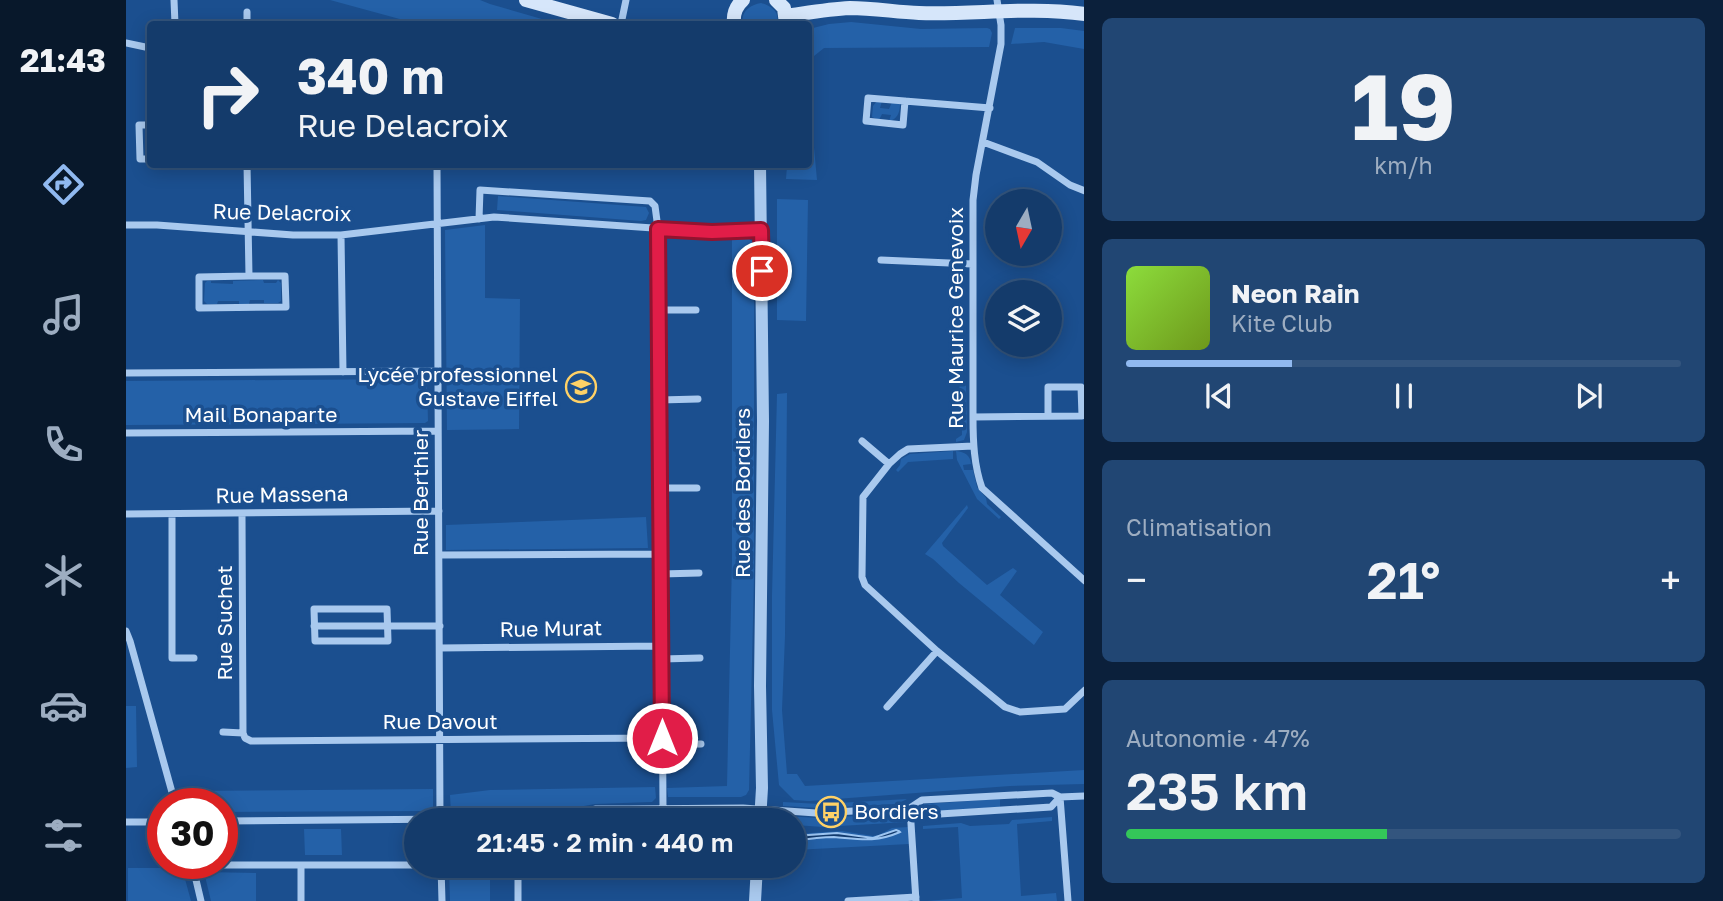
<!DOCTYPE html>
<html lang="fr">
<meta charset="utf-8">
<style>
:root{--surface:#143b6b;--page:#214673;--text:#f1f3f6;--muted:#9dadc1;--line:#33557e;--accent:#90b9f0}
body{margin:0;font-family:"Golos Text",sans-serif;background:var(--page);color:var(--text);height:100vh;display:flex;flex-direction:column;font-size:26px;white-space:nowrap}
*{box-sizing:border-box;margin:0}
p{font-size:23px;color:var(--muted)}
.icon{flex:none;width:38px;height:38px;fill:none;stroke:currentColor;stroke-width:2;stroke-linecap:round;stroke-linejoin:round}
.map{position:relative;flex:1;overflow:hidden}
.side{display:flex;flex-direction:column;gap:18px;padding:18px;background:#0b203b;width:639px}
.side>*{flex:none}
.banner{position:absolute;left:21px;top:21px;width:665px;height:147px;border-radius:7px;box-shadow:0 4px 18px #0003,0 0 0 2px var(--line);background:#143b6b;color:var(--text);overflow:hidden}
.needle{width:46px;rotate:189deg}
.fabs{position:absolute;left:859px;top:189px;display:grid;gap:14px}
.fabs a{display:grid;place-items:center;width:77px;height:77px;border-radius:50%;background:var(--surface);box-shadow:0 4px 18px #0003,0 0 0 2px var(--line);font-size:35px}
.speed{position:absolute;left:21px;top:788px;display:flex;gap:14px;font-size:35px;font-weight:700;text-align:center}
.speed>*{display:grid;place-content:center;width:91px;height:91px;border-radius:50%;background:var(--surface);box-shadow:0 4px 18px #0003,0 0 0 2px var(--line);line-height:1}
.speed .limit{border:10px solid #d22;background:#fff;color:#111}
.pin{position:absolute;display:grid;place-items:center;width:60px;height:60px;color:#fff;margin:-30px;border:4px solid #fff;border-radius:50%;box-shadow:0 2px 7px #0007}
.me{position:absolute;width:77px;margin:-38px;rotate:0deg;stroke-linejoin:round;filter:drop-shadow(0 0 5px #0008)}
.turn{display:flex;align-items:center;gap:24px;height:147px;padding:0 35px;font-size:32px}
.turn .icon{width:91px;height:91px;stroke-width:2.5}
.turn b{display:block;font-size:49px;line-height:60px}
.big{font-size:52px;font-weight:600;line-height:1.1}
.side .card{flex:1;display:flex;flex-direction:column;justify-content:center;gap:10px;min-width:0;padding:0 24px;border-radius:10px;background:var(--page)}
.side .dial{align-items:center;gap:0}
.dial b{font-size:91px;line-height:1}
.song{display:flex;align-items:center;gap:21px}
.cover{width:84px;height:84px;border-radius:10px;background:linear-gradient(135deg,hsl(90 70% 55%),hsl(80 70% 35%))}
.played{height:7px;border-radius:4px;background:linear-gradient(90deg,var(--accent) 30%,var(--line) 30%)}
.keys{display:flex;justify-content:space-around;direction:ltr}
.heat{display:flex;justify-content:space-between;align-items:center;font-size:38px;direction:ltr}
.charge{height:10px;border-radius:5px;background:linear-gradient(90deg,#34c759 47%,var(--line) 0)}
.trip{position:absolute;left:278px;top:808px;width:402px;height:70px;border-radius:35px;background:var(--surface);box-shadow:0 4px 18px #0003,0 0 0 2px var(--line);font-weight:600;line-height:70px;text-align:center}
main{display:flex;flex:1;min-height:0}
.dock{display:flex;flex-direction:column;width:126px;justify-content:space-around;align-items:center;background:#08182b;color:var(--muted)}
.dock .icon{width:49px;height:49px}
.dock .on{color:var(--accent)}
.dock b{font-size:32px;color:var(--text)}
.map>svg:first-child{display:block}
.green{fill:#2461a8}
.water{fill:#123a6d;stroke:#9cc4f0;stroke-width:2}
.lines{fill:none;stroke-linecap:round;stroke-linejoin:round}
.minor{stroke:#a9c9ee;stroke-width:7}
.tertiary{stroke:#a9c9ee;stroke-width:12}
.secondary{stroke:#d6e6fa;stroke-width:14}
.route-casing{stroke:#92132f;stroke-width:18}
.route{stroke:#e11d48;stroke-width:12}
.labels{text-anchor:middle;stroke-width:7;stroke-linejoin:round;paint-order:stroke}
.street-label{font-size:21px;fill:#fff;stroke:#1b4f8f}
.poi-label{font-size:21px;fill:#fff;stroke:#1b4f8f;text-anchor:end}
</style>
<main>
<nav class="dock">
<b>21:43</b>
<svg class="icon on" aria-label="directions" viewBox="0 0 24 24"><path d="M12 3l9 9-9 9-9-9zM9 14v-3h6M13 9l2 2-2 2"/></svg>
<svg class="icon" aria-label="music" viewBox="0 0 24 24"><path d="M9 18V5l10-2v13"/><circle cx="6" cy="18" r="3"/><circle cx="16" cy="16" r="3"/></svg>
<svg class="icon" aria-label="phone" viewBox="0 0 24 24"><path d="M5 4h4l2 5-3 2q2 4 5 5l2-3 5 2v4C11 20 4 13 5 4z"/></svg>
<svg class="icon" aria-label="climate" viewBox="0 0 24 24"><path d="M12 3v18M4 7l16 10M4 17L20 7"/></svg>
<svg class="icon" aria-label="car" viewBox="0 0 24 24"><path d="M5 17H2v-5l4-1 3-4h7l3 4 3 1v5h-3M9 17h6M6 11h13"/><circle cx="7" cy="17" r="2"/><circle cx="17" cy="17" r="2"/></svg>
<svg class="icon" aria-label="filters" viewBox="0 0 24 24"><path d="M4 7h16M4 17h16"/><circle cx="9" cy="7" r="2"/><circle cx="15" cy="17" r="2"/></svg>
</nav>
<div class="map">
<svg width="959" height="901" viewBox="0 0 959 901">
<rect width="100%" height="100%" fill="#1b4f8f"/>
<path class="green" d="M204,0H354L364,4L433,24H292Z
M635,3C646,6 654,12 651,24H617C614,12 624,5 635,3Z
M725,22L795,29L861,28L864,29L866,33L863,47L698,48L683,60V29L703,24Z
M889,28H935L958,31V49L918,42L885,44Z
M683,93L691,180L660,179L661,166L649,165L682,164Z
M751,101H756L754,108L763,109L766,102L774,104C774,112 771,120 763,121L765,115L756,114L753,120L746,117L747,106Z
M372,196L520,207L523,213L520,220L515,221L371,210Z
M651,199L682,200L680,321L651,320Z
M359,225V298L394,299L393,429L321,430L319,230Z
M606,239H623L626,241L628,248V577L623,790L620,795L615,797H542L541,788L601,786L606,560Z
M81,281H85V283L107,284V281L137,280L138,283H150L152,280L155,283V301L152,303H138V300H124L123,304H113V301H92L91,304H81L78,301L79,283Z
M293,379L301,387L302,421L299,423L0,425V381Z
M833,381L840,382L841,432L838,440L830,442V439L836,435V432Z
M661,393L659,636L656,710L661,774H671L679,786L958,770V784L884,786L683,801L668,800L653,785L646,710V596L651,394Z
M827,451V459L782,462L772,472L770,470L774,465L775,459L784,454Z
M830,451C839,452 844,455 845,464L837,465L838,470H847L851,487L860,498L861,504L875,517L873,519L851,499L831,460Z
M841,505L842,508L816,543L817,546L861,585L887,568L891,571L874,595L917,632L908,645L833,583L807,559L799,554Z
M520,517L522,548L320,550V525Z
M0,706H10L11,767L0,768Z
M529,787L530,798L526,802L469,804L430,811L325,813L324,795L364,790Z
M307,789V807L303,811L96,812V803H57L54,791Z
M781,799L771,804L694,808L657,806V802L694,804Z
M874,799V807L799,812L796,809L798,804Z
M768,814L776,815L781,822L697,827L669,825L668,821H655L656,817L659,816L692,818Z
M612,815L616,816L621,821L540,818L545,816H568L569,818H577V816Z
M926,817V821L891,824L895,896L930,893L931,901H801L836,898L832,827L797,829V826L835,823L844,826L883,824L886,820Z
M782,827L783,844L669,850V834L716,831L747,836L753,835L766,828Z
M178,829H215L216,855H179Z
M323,866H364V901H324Z
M2,868H56L65,901H2Z
M78,872L130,873V901H85Z"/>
<path class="water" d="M770,830L773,831L774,832C749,843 733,839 708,837C694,837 681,839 669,841V836L711,833L747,838Z"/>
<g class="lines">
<path class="minor" d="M48,0L49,24
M871,0L875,25V44L850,175L847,200V417C847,442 848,465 856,488L959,581
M121,24V12
M495,24L500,0
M0,43L24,48
M779,101L777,125L740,121L742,98L864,108
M24,125H13L14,159H24
M857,142L911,162L944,185L959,191
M121,164L123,276
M311,164L314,821
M353,219L354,190L524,201L529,206L533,236L534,310L537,808
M0,225H31L167,235H215L368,217L585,232L635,230
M215,235L217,372
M755,260L846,264
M123,276H159L160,307L73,308V277Z
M534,310H570
M0,373L312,371
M534,400L572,399
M847,417L956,416L955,387H922V416
M0,433L312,431
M736,441L763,464
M847,446L782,449L774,454L763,464L737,497L736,577L739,585L811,651L879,707L894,712L939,709L959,690
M535,488H571
M116,513L117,733
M0,514L313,511
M46,514V658H68
M313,555L535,554
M535,574L573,573
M188,609H261L262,641H189Z
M188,626H314
M0,631L4,641L49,803
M314,648L536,646
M536,659L574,658
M761,707L811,651
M97,732L117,733L119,738L125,741L536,738
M536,745L575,744
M934,797L942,901
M784,808L798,815L925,807L934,797
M784,808L790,901
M96,821L430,818L470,809H503L617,808L690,813L784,808L796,800L926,793L934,797L959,796
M0,822H37
M66,863L75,901
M66,865H290
M175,865V901
M315,866L316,901
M392,866V901
M722,901L790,897"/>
<path class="tertiary" d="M634,821L636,788L634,686L637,421L634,164
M629,901L631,866"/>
<path class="secondary" d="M400,0L486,24
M650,0L658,8L660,24
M660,16C681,13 702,9 724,8C747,8 770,12 793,13C848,15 903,6 959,14
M608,24C607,15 610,6 617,0"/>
</g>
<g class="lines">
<g class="route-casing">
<path id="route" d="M536,738L532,229L586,232L635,230L636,271"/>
</g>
<use href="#route" class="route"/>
</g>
<defs>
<g id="school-ring" transform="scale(1.575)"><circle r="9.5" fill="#1b4f8f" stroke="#ffd166" stroke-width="1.5"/><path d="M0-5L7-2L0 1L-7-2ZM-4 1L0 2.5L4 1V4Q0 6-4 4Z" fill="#ffd166"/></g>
<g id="bus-ring" transform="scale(1.575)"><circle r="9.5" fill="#1b4f8f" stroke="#ffd166" stroke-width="1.5"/><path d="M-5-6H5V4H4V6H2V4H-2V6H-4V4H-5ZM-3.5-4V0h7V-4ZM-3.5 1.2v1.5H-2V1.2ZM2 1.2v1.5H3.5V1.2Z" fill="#ffd166"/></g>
</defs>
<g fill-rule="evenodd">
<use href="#school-ring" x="455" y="387"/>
<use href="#bus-ring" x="705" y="812"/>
</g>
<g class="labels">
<g class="street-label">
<text transform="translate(156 213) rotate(1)" y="7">Rue Delacroix</text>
<text transform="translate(830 318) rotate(-90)" y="7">Rue Maurice Genevoix</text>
<text x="135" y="422">Mail Bonaparte</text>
<text transform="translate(295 493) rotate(-90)" y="7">Rue Berthier</text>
<text transform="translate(617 493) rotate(-90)" y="7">Rue des Bordiers</text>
<text transform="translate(156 495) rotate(-1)" y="7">Rue Massena</text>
<text transform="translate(99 623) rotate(-90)" y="7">Rue Suchet</text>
<text transform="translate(425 629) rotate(-1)" y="7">Rue Murat</text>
<text x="314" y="729">Rue Davout</text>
</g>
<g class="poi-label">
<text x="432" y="382">Lycée professionnel<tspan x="432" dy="24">Gustave Eiffel</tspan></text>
<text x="728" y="819" text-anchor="start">Bordiers</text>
</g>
</g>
</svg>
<div class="fabs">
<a><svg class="needle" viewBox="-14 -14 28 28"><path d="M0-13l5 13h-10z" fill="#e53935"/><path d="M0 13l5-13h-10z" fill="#9dadc1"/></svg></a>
<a><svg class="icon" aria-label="layers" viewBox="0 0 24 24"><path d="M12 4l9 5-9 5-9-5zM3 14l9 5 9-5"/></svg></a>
</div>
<div class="speed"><div class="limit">30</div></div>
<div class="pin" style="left:636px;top:271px;background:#d93025"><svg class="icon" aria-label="arrive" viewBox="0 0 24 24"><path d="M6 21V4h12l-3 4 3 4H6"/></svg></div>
<svg class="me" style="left:536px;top:738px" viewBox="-20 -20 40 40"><circle r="17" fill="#e11d48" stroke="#fff" stroke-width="3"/><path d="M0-11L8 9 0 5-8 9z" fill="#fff"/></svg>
<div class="trip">21:45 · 2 min · 440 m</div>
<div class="banner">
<div class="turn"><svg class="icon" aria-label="right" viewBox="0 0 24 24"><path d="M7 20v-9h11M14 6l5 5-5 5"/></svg><div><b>340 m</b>Rue Delacroix</div></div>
</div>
</div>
<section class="side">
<div class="card dial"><b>19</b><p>km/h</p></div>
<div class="card">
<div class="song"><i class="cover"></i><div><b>Neon Rain</b><p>Kite Club</p></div></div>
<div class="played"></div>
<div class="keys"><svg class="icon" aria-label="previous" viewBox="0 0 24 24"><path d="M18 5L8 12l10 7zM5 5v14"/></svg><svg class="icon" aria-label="pause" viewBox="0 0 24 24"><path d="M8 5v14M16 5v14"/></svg><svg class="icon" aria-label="next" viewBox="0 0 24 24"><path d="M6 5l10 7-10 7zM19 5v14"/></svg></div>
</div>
<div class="card"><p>Climatisation</p>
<div class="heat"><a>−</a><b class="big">21°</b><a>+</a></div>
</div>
<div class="card"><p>Autonomie · 47%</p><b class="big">235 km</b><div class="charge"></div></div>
</section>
</main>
